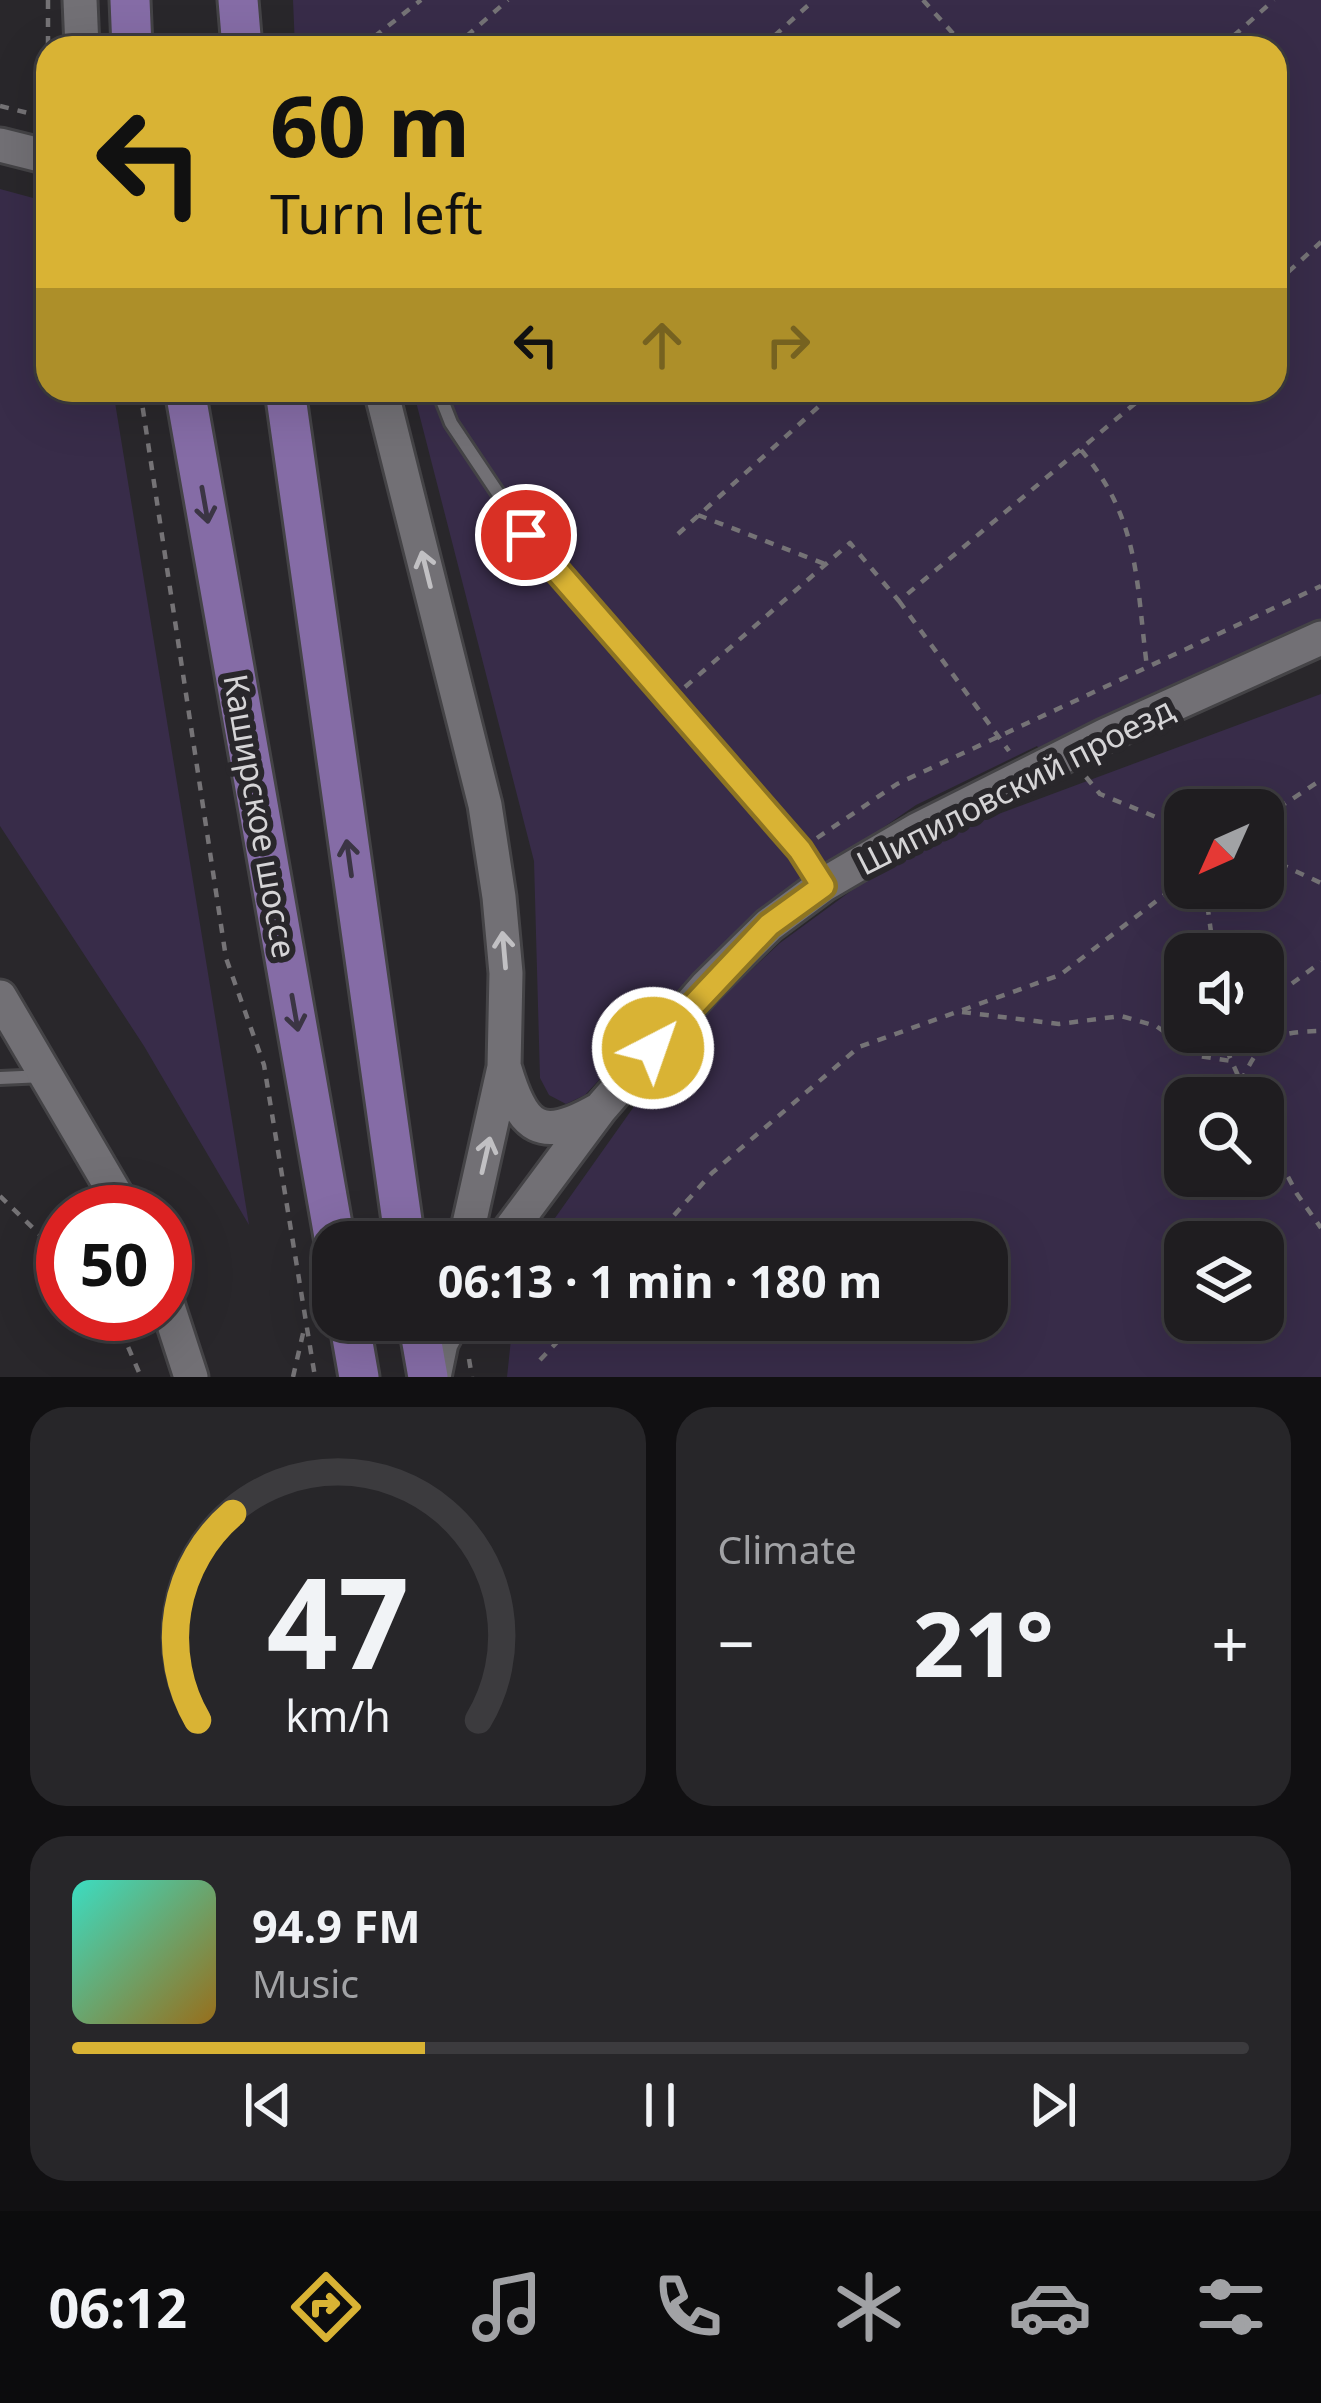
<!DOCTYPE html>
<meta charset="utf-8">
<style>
:root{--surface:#1f1d20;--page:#272629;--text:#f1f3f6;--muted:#a1a2a5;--line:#3c3b3e;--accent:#d9b334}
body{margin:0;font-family:"Noto Sans",sans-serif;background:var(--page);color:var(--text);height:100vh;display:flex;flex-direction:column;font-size:45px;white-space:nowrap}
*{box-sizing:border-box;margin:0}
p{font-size:39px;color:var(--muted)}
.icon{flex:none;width:66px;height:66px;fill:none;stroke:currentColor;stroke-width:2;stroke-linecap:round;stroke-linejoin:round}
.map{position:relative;height:1377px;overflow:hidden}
.side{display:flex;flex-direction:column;gap:30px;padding:30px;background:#111012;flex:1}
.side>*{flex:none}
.hud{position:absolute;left:36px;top:36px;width:1251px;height:366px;border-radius:36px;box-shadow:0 12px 48px #0002,0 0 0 3px var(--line);background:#d9b334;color:#111;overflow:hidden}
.needle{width:78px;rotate:225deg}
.controls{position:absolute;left:1164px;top:789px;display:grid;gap:24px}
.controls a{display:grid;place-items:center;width:120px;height:120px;border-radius:24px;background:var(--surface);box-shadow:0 12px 48px #0002,0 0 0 3px var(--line);font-size:60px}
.speed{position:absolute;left:36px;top:1185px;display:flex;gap:24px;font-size:60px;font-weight:700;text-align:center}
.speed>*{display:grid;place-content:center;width:156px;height:156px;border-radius:50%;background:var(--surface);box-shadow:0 12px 48px #0002,0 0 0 3px var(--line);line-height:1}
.speed .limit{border:18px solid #d22;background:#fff;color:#111}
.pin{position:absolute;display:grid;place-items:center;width:102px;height:102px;color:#fff;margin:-51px;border:6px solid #fff;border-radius:50%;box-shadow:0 3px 12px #0007}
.me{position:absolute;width:132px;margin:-66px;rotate:41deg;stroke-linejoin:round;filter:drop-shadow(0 0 9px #0008)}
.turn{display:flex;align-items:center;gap:42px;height:252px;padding:0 36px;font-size:54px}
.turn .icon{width:156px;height:156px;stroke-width:2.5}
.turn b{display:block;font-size:84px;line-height:102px}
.lanes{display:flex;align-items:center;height:114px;padding:0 36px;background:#0003;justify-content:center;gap:60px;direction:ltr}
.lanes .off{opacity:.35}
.big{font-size:90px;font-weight:700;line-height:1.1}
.side .tile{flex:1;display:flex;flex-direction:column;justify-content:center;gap:18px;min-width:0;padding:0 42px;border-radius:36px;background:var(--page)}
.side .dial{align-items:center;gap:0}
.dial svg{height:312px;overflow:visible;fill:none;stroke:var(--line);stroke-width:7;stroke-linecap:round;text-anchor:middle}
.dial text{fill:var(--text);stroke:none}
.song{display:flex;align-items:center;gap:36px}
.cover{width:144px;height:144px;border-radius:18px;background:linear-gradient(135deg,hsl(170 70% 55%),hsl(40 70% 35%))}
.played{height:12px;border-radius:6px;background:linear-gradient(90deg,var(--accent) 30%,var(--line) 30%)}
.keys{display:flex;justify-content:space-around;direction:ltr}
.heat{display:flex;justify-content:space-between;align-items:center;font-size:66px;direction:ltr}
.side .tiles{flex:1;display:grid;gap:30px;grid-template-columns:1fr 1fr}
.tile:last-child{grid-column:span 2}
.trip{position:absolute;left:312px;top:1221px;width:696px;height:120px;border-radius:36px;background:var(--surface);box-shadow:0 12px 48px #0002,0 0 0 3px var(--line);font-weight:700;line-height:120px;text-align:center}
.tab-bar{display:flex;height:192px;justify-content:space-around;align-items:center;background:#0c0c0d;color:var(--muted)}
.tab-bar .icon{width:84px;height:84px}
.tab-bar .current{color:var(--accent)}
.tab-bar b{font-size:54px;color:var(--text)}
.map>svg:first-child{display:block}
.green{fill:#382c49;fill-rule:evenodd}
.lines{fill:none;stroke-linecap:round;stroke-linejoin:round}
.service-casing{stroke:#444346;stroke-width:18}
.secondary-casing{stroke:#444346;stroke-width:39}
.primary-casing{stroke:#444346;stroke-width:45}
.path{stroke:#757376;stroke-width:4.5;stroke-dasharray:9 9;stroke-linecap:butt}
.service{stroke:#727075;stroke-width:12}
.secondary{stroke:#727075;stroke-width:33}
.primary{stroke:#856ca6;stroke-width:39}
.oneway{stroke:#3b3544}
.oneway2{stroke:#c1c0c3}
.route-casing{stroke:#8d7422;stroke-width:30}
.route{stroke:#d9b334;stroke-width:21}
.labels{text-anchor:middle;stroke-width:12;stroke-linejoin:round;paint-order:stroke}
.street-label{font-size:33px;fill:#d5d4d6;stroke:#29272b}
</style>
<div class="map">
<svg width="1321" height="1377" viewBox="0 0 1321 1377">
<rect width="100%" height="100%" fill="#29272b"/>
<path class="green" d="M293,0H1321V622L1040,750L1037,746L916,805L748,920L585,1095L566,1104L549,1095L540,1078L534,861L413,390H1275V48H295Z
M0,189L48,202V390H113L249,1225L144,1046L0,826Z
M1321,694V1377H507L513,1320H987V1242H538L691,1026L780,943L881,869L934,838ZM1185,810H1263V888H1185ZM1185,954H1263V1032H1185ZM1185,1098H1263V1176H1185ZM1185,1242H1263V1320H1185Z"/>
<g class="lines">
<g class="service-casing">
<path id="service" d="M438,390L451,423L526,535L800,850L822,885
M0,1078L44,1076"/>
</g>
<g class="secondary-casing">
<path id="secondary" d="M80,0L82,48
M0,145L48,157
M381,390L485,805L499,897L506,973L504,1067L465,1242
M0,997L126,1212
M505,1069C523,1129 540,1143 598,1110
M501,1242L600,1109L706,987L769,925L823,885L917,830L1106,735L1321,638
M165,1297L191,1377
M434,1377L441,1343L453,1320"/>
</g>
<g class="primary-casing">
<path id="primary" d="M130,0L132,48
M238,0L242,48
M185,390L335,1242
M285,390L405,1242
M349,1320L359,1377
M418,1320L428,1377"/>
</g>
<path class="path" d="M48,0V48
M923,0L966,48
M360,48L421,0
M453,48L508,0
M761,48L814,0
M1220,48L1274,0
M0,106L48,118
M38,115L48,92
M1275,284L1321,242
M1275,301L1284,311
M140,390L226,958L264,1065L315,1377
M1081,450C1140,519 1136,582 1147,667
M698,515L825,564
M678,534L837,390
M899,601L1009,751
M685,687L850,543L899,601L1151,390
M1086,777L1100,794L1185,829
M1263,818L1321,780
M817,838L897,784L1321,586
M1263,856L1321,883
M1205,888L1214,954
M1263,1005L1321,962
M962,1012L1059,1024L1121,1016L1156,1026L1199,1056L1231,1061
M1231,1032L1228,1053L1248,1098
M1241,1082C1261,1038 1273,1032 1321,1031
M1263,1129L1297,1194L1321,1228
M0,1196L63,1257
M650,1242L712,1173L859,1047L1060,975L1185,879
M114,1314L141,1377
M469,1359L472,1377
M540,1360L578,1320
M293,1377L304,1329"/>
<use href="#service" class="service"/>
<use href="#secondary" class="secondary"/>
<use href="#primary" class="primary"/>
</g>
<defs><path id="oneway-shaft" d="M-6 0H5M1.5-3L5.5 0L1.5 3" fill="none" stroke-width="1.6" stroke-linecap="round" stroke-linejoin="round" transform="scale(3)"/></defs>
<g class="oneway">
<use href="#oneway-shaft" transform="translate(205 505) rotate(80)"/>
<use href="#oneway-shaft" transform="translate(349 858) rotate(-98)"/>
<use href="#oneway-shaft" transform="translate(295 1013) rotate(80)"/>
</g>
<g class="oneway2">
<use href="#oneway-shaft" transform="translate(426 569) rotate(-104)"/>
<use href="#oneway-shaft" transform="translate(504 950) rotate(-95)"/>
<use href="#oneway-shaft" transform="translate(486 1155) rotate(-77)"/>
</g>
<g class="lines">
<g class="route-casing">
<path id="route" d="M526,535L800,850L823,886L769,925L653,1048"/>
</g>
<use href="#route" class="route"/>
</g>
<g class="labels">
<g class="street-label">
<text transform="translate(1015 786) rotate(-27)" y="12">Шипиловский проезд</text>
<text transform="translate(260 816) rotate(80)" y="12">Каширское шоссе</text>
</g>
</g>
</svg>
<div class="controls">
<a><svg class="needle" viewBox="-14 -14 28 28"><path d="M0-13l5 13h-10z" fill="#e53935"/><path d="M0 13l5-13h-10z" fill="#a1a2a5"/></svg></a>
<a><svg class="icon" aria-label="sound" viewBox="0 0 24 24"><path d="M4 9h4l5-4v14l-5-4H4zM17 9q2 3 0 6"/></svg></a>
<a><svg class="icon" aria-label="search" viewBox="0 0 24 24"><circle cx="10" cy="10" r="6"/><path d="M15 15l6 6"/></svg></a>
<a><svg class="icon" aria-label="layers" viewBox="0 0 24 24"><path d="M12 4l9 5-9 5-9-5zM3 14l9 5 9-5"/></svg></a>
</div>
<div class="speed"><div class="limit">50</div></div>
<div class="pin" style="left:526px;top:535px;background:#d93025"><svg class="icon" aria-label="arrive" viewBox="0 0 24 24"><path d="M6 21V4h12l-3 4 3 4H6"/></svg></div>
<svg class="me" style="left:653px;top:1048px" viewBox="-20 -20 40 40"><circle r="17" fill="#d9b334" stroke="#fff" stroke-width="3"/><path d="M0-11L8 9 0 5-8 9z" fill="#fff"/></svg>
<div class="trip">06:13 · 1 min · 180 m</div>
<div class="hud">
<div class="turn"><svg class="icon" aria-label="left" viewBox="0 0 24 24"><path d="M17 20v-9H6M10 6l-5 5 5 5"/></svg><div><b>60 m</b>Turn left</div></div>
<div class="lanes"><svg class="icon" aria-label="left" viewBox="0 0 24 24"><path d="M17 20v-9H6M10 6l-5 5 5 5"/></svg><svg class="icon off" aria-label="ahead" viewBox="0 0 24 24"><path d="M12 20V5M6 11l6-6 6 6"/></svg><svg class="icon off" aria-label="right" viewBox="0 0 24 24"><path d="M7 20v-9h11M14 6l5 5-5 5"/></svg></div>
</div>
</div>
<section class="side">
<div class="tiles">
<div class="tile dial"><svg viewBox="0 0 100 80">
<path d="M14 69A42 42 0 1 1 86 69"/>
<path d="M14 69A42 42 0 0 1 23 16" stroke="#d9b334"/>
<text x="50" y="56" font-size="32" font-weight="700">47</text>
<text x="50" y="72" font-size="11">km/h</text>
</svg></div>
<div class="tile"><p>Climate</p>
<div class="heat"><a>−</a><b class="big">21°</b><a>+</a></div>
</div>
<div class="tile">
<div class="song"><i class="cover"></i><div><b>94.9 FM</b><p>Music</p></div></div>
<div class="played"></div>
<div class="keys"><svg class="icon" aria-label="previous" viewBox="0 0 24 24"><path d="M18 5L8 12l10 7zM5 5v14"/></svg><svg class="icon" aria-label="pause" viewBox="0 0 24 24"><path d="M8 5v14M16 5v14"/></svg><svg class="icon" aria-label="next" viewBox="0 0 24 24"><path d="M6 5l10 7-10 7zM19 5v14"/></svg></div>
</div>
</div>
</section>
<nav class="tab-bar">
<b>06:12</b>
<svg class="icon current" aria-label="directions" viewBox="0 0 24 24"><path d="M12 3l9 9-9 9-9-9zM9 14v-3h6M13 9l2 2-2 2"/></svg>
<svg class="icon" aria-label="music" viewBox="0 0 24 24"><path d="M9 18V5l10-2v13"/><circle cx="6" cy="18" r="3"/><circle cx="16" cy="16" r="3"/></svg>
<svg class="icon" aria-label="phone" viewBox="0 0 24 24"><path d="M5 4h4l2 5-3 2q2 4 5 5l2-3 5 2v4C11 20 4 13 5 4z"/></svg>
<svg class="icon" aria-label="climate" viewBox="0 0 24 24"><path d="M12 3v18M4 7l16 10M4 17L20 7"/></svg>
<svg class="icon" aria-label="car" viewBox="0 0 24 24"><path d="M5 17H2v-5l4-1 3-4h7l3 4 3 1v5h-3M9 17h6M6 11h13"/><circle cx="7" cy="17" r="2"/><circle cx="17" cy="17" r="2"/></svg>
<svg class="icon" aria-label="filters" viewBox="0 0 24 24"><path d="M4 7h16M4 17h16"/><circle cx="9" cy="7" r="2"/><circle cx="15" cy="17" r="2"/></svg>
</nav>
